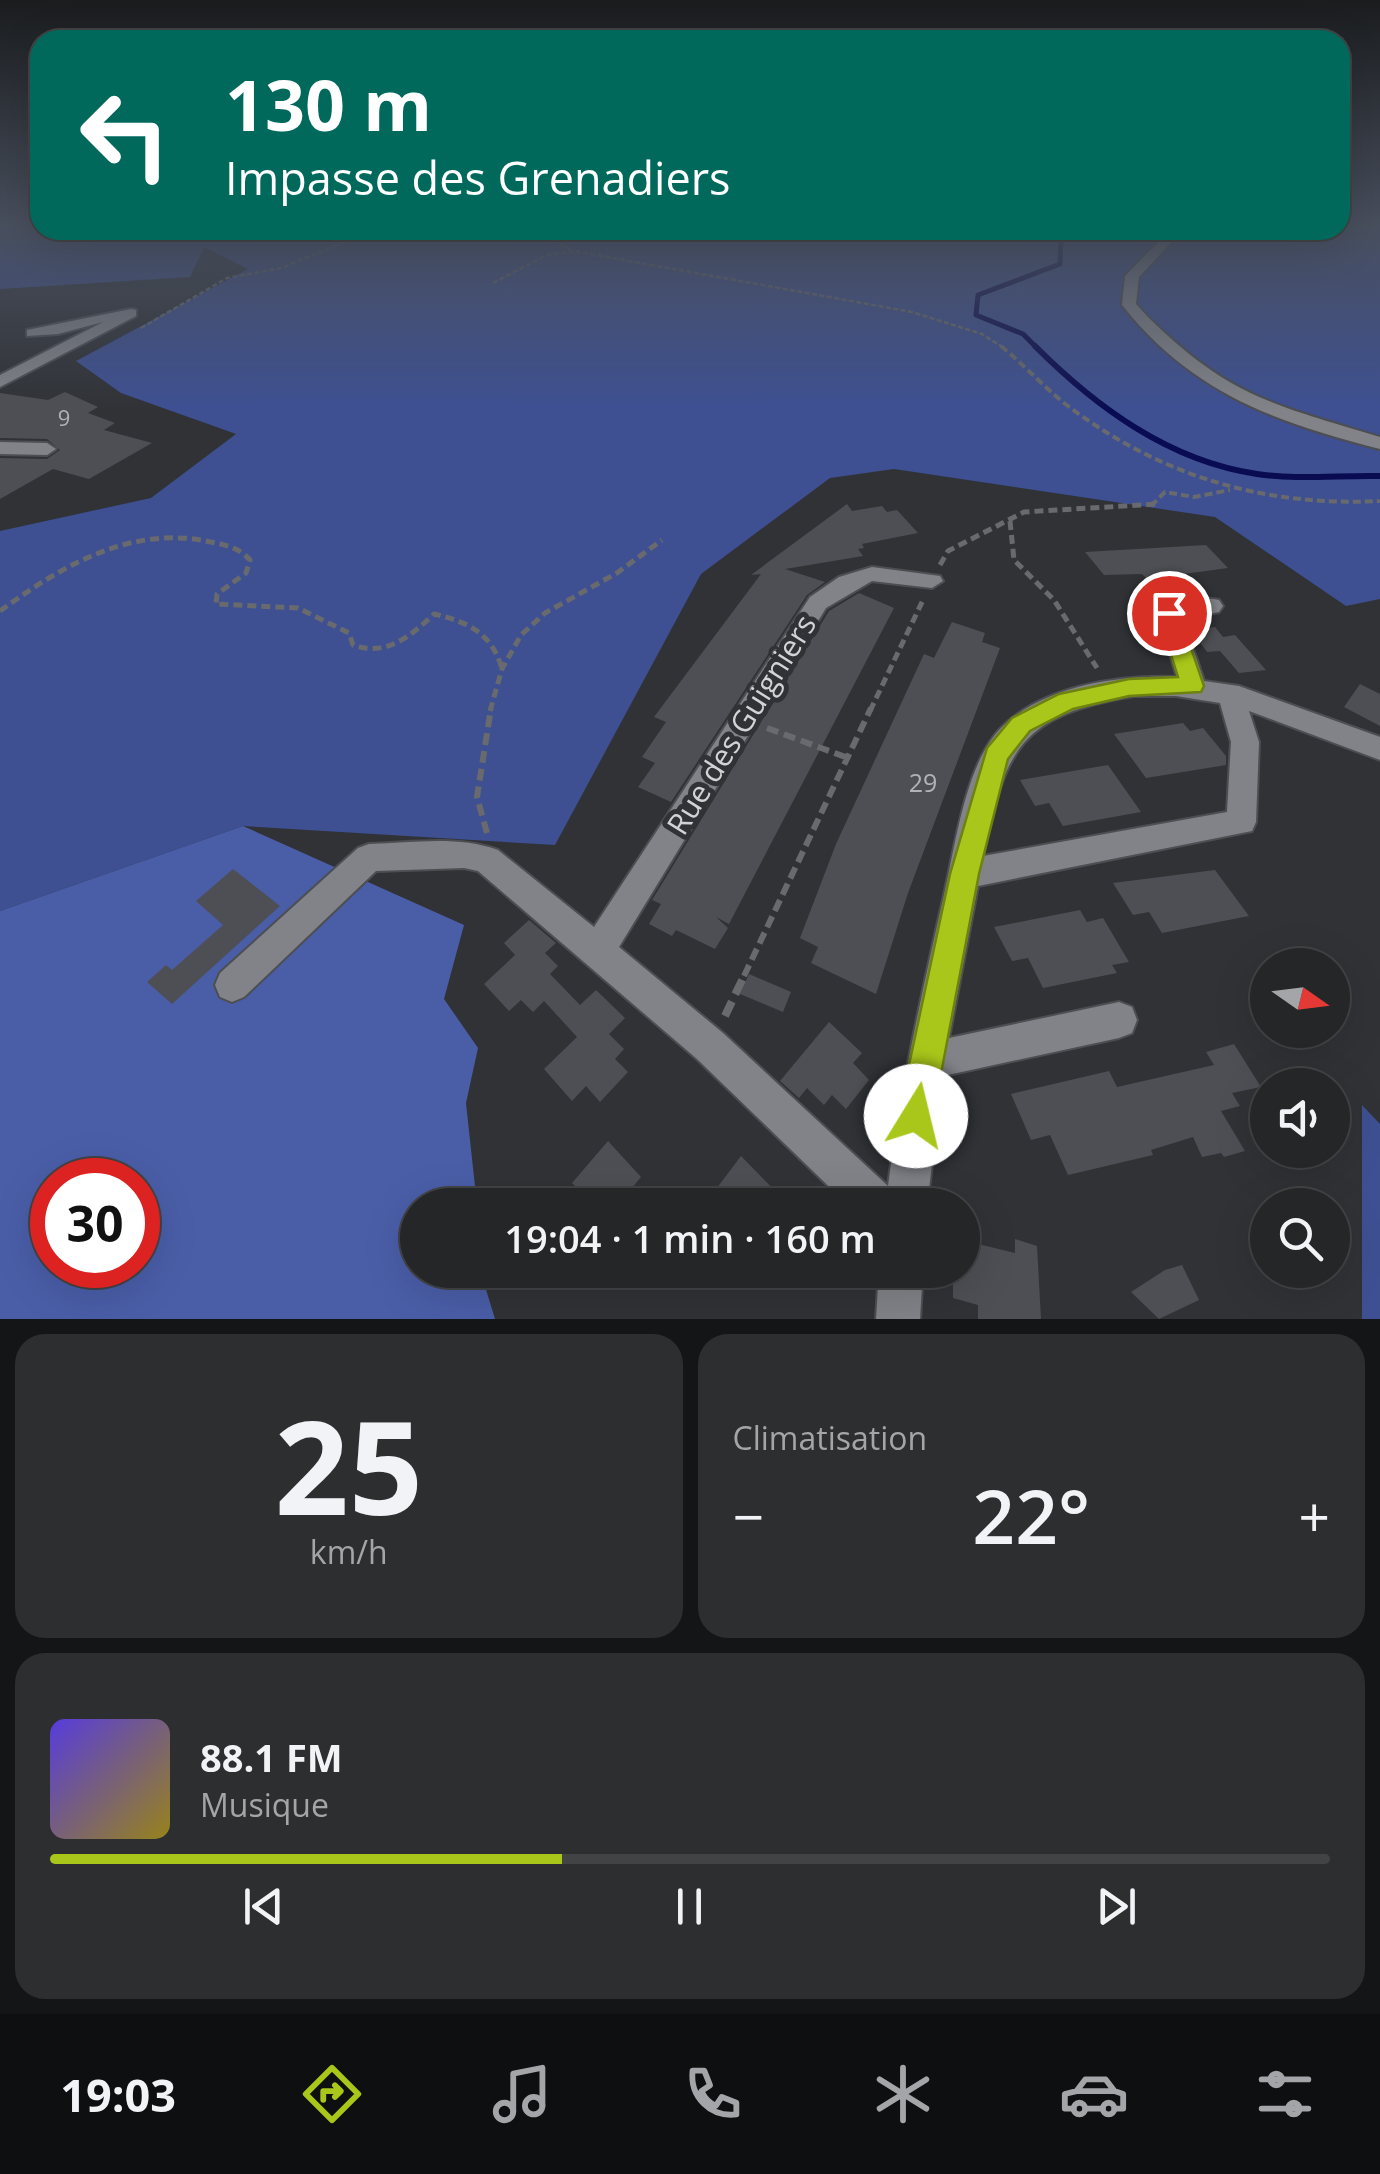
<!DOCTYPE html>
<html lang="fr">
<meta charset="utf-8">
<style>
:root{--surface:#242628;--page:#2c2e30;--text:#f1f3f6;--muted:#a3a5a8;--line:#414345;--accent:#a9c71a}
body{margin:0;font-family:"Open Sans",sans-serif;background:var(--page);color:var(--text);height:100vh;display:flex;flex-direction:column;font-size:38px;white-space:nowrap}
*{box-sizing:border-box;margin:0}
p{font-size:32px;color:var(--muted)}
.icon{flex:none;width:55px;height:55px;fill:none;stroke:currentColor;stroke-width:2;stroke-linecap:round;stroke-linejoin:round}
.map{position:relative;height:1319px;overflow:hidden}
.panel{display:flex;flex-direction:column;gap:15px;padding:15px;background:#141516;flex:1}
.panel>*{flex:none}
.top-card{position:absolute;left:30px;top:30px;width:1320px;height:210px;border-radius:30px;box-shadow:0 10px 40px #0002,0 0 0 2px var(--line);background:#00695c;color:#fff;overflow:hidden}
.needle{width:65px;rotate:104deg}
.tools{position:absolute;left:1250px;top:948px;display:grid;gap:20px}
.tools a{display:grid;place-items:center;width:100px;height:100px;border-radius:50%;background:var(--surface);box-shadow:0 10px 40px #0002,0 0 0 2px var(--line);font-size:50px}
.speed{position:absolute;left:30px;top:1158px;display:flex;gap:20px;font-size:50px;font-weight:700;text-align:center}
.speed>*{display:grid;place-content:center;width:130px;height:130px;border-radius:50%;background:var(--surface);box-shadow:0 10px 40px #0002,0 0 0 2px var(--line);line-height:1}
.speed .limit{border:15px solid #d22;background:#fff;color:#111}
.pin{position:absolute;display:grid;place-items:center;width:85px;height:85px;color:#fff;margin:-42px;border:5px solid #fff;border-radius:50%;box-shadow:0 2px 10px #0007}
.me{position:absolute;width:110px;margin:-55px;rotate:9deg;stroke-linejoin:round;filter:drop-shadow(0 0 8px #0008)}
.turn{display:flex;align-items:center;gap:35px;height:210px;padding:0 30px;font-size:45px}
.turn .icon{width:130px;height:130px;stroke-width:2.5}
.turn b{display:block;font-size:70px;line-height:85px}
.big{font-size:75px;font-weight:600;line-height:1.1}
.panel .card{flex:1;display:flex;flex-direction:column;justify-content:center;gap:15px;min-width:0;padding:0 35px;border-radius:30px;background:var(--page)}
.panel .dial{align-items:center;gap:0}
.dial b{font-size:130px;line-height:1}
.song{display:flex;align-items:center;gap:30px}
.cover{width:120px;height:120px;border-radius:15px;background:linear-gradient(135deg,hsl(250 70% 55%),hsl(50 70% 35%))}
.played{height:10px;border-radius:5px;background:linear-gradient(90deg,var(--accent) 40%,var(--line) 40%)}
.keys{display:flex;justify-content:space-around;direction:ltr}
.heat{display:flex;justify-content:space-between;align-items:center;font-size:55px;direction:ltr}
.panel .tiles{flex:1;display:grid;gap:15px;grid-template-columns:1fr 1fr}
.card:last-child{grid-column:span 2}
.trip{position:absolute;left:400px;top:1188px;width:580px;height:100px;border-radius:50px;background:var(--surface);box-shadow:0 10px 40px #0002,0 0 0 2px var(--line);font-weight:600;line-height:100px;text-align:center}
.dock{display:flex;height:160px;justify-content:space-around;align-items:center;background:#0e0f10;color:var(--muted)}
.dock .icon{width:70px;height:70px}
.dock .selected{color:var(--accent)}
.dock b{font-size:45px;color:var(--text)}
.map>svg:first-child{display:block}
.green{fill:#3e5092}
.forest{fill:#4a5ea8;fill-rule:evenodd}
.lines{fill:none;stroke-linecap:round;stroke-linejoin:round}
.stream-far1{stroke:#0a0c51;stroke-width:5}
.stream{stroke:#0a0c51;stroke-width:6}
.building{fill:#4e4f54}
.minor-casing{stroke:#4c4e52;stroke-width:4}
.path-far4{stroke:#686a6d;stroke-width:2.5;stroke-dasharray:5 2.5;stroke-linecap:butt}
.path-far3{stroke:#686a6d;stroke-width:4;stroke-dasharray:8 4;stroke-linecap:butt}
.path-far2{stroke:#686a6d;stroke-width:5;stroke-dasharray:9 5;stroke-linecap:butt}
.path-far1{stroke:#686a6d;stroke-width:6;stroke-dasharray:12 6;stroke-linecap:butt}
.path{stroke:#686a6d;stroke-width:8;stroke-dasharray:16 8;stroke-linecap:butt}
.minor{fill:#818388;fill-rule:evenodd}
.route{fill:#a9c71a;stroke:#6e8111;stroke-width:2.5}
.labels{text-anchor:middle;stroke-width:10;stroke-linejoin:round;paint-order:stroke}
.far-number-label{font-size:22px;fill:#b1b2b6}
.number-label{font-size:25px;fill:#b1b2b6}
.street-label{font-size:30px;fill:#d2d3d6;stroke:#303236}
</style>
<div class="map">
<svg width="1380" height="1319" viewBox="0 0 1380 1319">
<rect width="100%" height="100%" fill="#303236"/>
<path class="green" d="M0,226L105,230H1340V226H1380V599L1346,606L1215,517L894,469L830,478L701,574L555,845L243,826L0,911V531L151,498L236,434L121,393L76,361L248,269L204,247L190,277L0,289Z
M1362,1105L1380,1124V1319H1362Z"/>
<path class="forest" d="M243,826L464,925L444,999L478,1048L466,1103L477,1205H418V1270H480L495,1319H0V911ZM52,1180H138V1265H52Z"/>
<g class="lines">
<path class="stream-far1" d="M1037,348L1023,334L976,315L978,295L1060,264L1061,237L1151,235L1155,230"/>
<path class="stream" d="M1035,346C1096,407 1169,461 1257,474C1296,480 1340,475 1380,476"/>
</g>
<path class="building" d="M65,392L98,407L88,413L115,423L104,430L152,443L89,479L53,469L0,499V458L47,459L60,450L47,439L0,438V393L48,400Z
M847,504L852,511L882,506L887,512L897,510L918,533L862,544L864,548L858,549L863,556L785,569L825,582L807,595L671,802L638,787L655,763L642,757L666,722L654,717L761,574L751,575Z
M1206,545L1228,568L1147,579L1142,574L1104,575L1085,552Z
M859,593L894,608L729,924L716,917L728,928L715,949L676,930L672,936L649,924L661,904L652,900L829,611Z
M952,622L985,633L982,642L1000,648L908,893L876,994L811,963L818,947L800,938L836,844L924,654L934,658Z
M1215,627L1223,637L1235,635L1266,670L1239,673L1220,651L1207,652L1191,630Z
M1360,684L1380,694V726L1344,707Z
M1183,723L1190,731L1203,728L1226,756V765L1146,778L1114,734Z
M1108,765L1141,812L1063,826L1049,803L1035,806L1020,780Z
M233,869L280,906L172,1004L147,982L166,965L172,970L223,925L196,901Z
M1215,870L1249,916L1162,933L1149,912L1133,915L1113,883Z
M1080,910L1087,922L1103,918L1129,962L1112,965L1117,973L1043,988L1028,958L1012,961L994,927Z
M529,920L556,943L545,953L558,966L550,974L580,1005L596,990L625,1018L609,1034L624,1049L615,1059L628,1072L600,1102L586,1086L572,1101L544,1069L577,1037L544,1001L533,1012L521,1000L509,1011L484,984L515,955L504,943Z
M749,974L791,992L783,1012L740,994Z
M829,1022L862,1053L853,1063L869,1080L846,1109L832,1095L824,1105L807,1088L799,1098L780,1081Z
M1234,1044L1261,1087L1232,1093L1240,1106L1221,1111L1245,1151L1224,1157L1221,1153L1202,1157L1193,1137L1151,1150L1153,1155L1068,1175L1050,1135L1031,1140L1011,1094L1109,1071L1117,1087L1214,1065L1206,1052Z
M608,1141L641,1177L618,1205H593L572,1183Z
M741,1156L789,1205H704Z
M1015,1239L1037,1246L1041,1319H978V1305L953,1298V1270H962V1240L1015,1253Z
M1182,1265L1199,1300L1159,1319L1131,1292L1165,1270Z"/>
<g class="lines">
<g class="minor-casing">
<path id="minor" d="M1170,230H1183L1139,277L1136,304L1148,317C1229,397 1275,405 1380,437V449C1275,422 1192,393 1122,305L1125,276Z
M131,309L136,310V316L0,387V375L103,322L58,334L27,336V330Z
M0,442L47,443L56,449L47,455L0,454Z
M872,567L940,576L943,581L932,588L872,581L826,608L619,947L723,1033L888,1186C901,1087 922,992 944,895C955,847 965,767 999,730C1042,685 1119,675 1177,677L1157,613C1169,601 1202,596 1219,600L1223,606L1219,612L1183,619L1204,681L1239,686L1380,737V760L1249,711L1259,742L1256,822L1252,831L978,886L949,1038L1119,1002L1132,1007L1137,1020L1132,1033L1119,1038L943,1076L927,1205H848L697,1059L478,871L464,868L376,871L244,997L232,1002L220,997L215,985L220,973L358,848L369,844C412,843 457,835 498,850L594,927L810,597L839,577ZM1134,696H1176L1220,703L1231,742L1227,812L983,856C1005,749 1020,715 1134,696Z
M879,1270H923L920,1319H876Z"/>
</g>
<path class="path-far4" d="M533,230L574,251
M493,283L547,255L574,251L912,312L982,334L1004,348
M141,328L227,278L281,268L373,230"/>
<path class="path-far3" d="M1001,346C1023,364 1042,385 1064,403C1158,475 1262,507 1380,501
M1151,506L1165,492L1194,497L1230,490"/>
<path class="path-far2" d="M1010,521L1014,560L1054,600L1097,668
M940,565L948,551L1024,512L1157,504
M0,611C59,568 125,528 201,540C219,544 237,545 250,560L246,573L217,594L216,604L298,608L349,633L353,645C386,657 411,636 434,614C468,622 492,633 502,669
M490,711L502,669L521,635L545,613L617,573L662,540
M870,711L924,598"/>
<path class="path-far1" d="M767,728L848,758
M487,833L477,797L491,708
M744,976L871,708"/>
<path class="path" d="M725,1016L745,974"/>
<use href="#minor" class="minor"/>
</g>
<linearGradient id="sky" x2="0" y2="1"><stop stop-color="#1a1c1e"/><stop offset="0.55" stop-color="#484f5d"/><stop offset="1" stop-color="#484f5d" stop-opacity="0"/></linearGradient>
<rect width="1380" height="410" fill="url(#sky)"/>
<path class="route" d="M1169,605L1179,613L1204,686L1201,692L1129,696L1073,709L1030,731L1008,759L979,874L933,1116L928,1129L916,1134L903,1129L898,1116L950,874L987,748L1012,718L1059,694L1129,679L1178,677L1158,613Z"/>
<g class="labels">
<g class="far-number-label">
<text x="64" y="426">9</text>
</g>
<g class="number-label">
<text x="923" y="792">29</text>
</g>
<g class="street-label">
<text transform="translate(742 725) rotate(-58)" y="10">Rue des Guigniers</text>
</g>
</g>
</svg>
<div class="tools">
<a><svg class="needle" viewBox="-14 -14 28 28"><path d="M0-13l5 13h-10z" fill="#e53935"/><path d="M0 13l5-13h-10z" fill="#a3a5a8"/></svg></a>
<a><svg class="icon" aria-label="sound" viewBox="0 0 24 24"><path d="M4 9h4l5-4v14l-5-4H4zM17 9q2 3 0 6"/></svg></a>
<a><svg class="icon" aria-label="search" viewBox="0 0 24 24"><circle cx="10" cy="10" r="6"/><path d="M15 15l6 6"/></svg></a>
</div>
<div class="speed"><div class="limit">30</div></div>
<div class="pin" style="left:1169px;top:613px;background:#d93025"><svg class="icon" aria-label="arrive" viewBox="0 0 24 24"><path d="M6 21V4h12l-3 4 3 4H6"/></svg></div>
<svg class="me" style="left:916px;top:1116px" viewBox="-20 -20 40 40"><circle r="19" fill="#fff"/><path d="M0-13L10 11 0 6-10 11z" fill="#a9c71a"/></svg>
<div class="trip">19:04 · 1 min · 160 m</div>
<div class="top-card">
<div class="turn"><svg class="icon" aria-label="left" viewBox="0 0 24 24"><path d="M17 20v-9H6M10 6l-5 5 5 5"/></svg><div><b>130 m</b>Impasse des Grenadiers</div></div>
</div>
</div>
<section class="panel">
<div class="tiles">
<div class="card dial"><b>25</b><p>km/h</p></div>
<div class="card"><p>Climatisation</p>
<div class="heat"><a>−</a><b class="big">22°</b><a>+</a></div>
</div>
<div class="card">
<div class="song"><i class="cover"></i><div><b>88.1 FM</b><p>Musique</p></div></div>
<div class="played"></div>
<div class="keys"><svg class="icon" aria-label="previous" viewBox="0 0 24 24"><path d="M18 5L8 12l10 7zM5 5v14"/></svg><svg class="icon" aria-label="pause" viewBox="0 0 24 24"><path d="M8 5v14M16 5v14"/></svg><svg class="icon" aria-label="next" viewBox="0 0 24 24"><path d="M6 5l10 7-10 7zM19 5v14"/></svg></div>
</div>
</div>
</section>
<nav class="dock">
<b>19:03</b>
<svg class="icon selected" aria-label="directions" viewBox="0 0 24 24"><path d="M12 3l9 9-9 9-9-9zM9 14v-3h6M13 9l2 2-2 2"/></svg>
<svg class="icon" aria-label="music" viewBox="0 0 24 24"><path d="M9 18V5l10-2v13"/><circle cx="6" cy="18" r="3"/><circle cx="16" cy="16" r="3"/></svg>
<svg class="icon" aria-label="phone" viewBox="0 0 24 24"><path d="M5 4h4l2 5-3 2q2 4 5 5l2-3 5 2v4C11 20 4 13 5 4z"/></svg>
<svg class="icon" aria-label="climate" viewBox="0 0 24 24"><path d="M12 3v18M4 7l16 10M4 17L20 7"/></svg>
<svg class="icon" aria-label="car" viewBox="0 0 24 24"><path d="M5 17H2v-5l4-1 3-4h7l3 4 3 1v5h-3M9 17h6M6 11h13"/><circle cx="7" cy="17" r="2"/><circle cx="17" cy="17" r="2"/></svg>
<svg class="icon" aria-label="filters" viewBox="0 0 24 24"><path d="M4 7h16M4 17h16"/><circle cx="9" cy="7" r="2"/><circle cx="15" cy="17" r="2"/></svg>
</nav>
